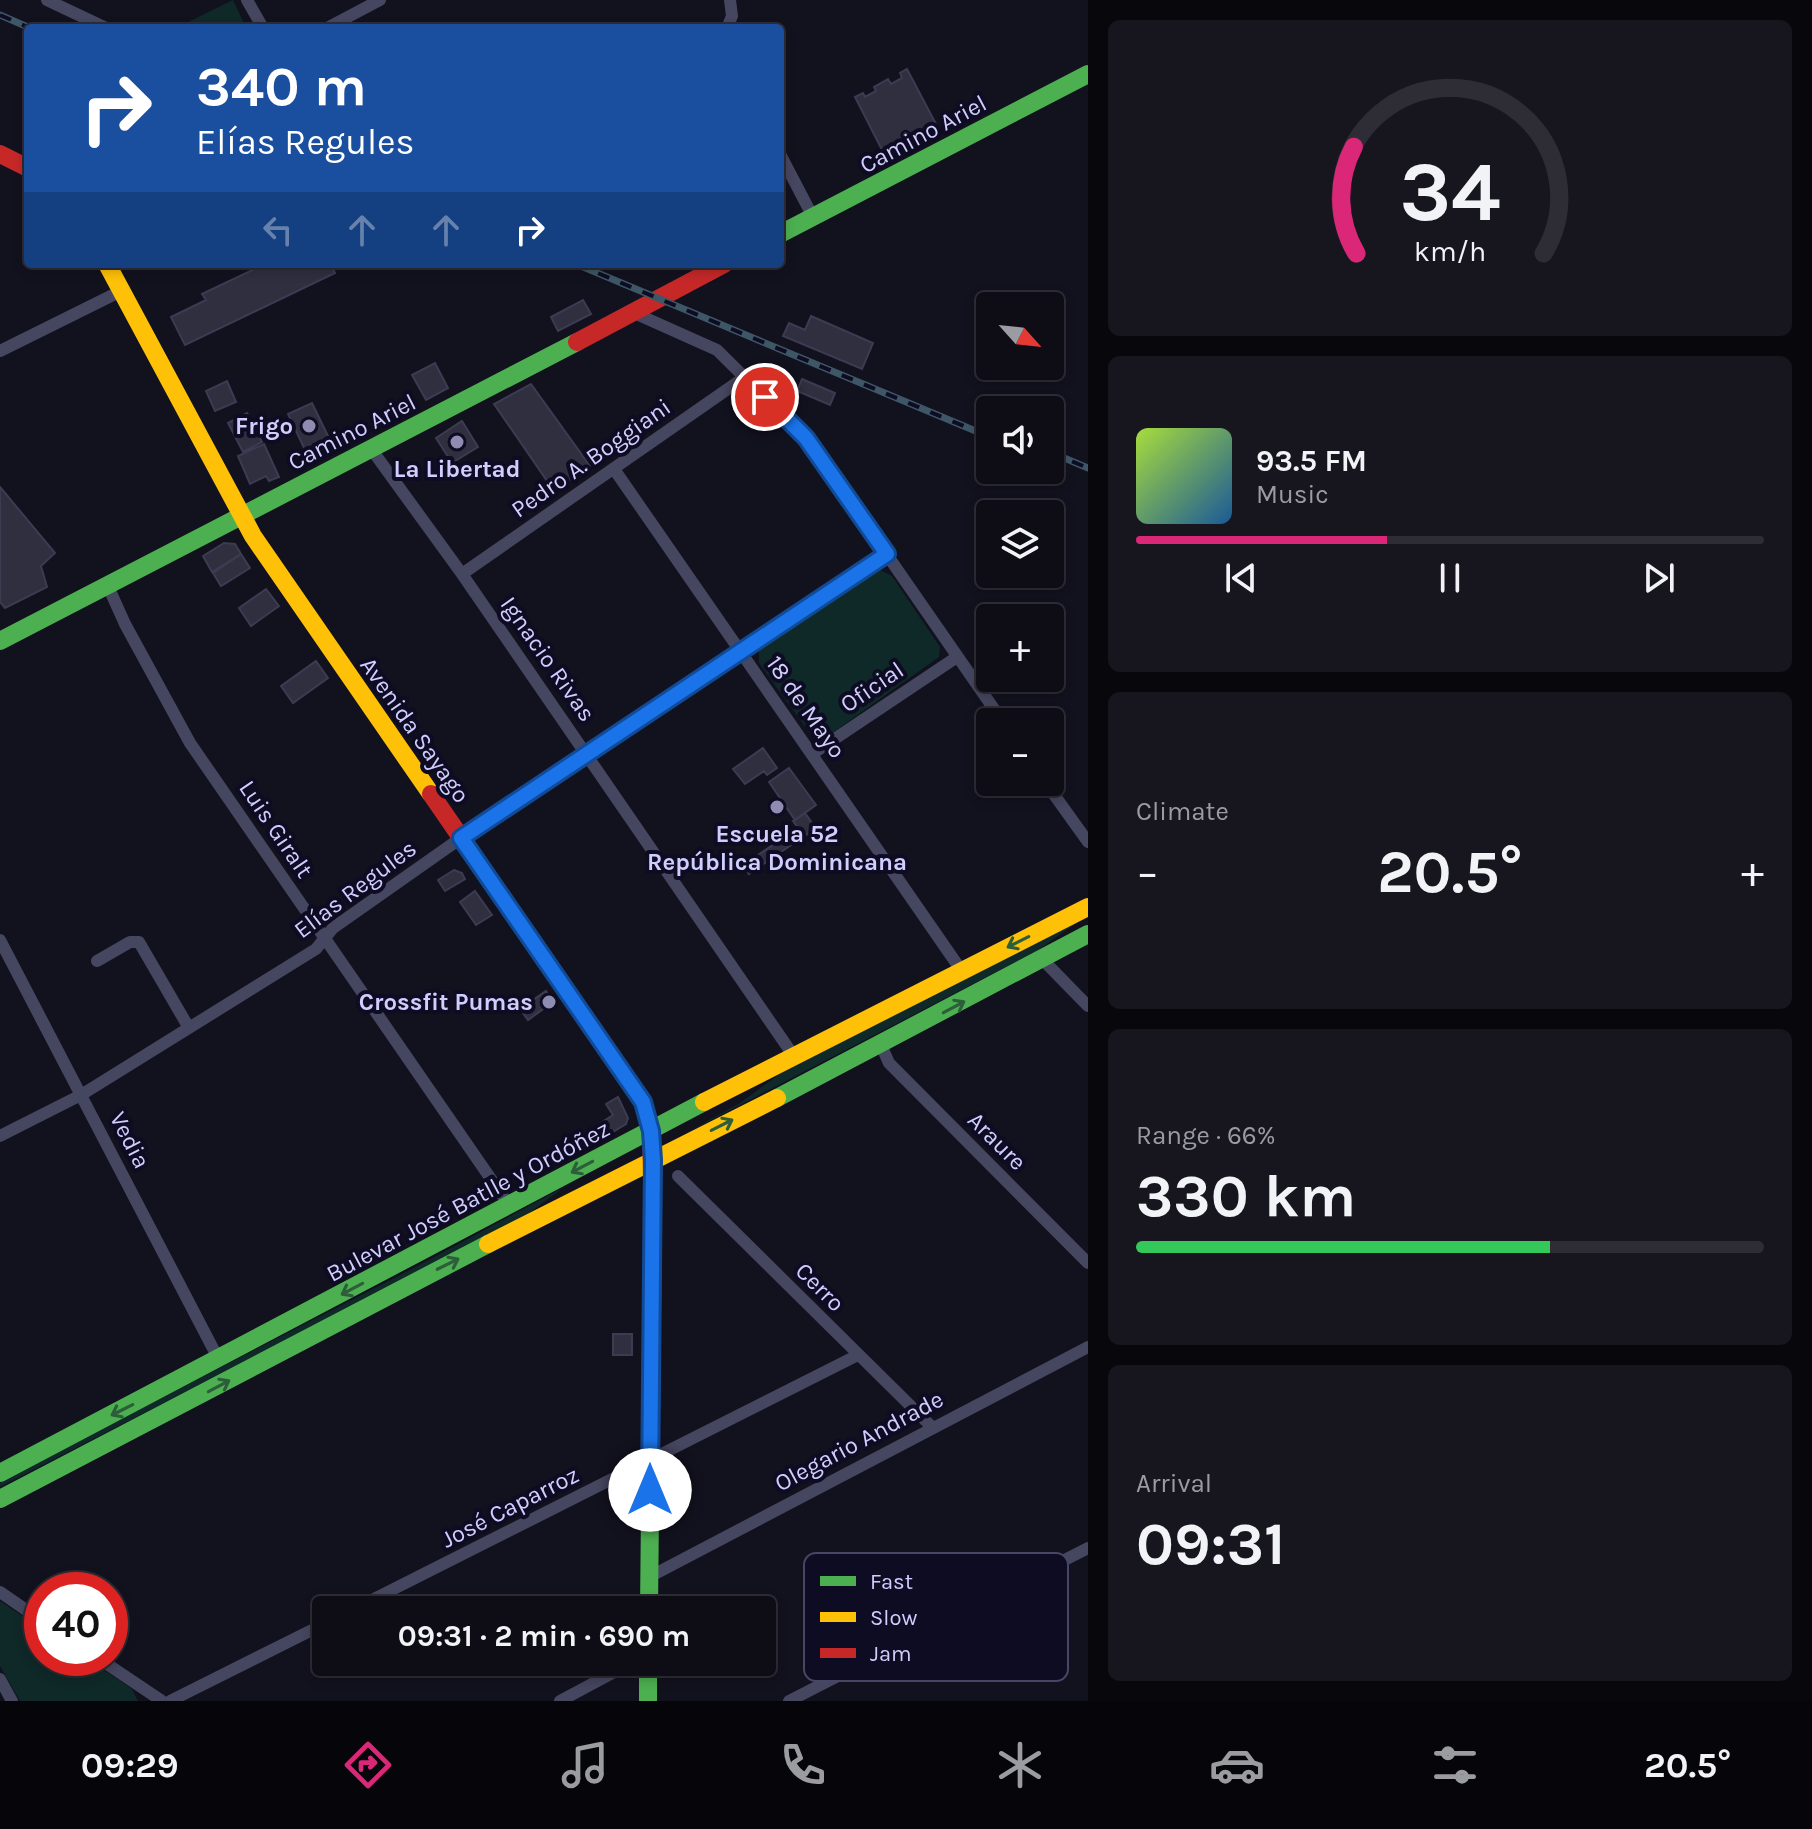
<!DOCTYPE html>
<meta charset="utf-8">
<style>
:root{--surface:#0e0d16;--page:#17161f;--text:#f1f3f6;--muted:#9b9ca1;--line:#2e2d35;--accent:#db2777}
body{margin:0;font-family:Karla,sans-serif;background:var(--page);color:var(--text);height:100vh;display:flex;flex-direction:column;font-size:30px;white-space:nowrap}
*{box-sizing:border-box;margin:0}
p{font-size:26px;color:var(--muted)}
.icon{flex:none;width:44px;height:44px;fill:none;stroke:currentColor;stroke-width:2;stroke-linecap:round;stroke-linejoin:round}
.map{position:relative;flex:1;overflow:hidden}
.side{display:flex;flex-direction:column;gap:20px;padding:20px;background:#08070c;width:724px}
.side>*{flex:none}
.top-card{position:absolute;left:24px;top:24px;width:760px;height:244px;border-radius:8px;box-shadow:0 4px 12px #0003,0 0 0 2px var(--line);background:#1a4fa0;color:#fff;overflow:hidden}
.needle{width:52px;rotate:117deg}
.tools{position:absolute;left:976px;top:292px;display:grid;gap:16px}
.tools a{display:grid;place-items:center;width:88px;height:88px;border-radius:8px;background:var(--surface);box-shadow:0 4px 12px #0003,0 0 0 2px var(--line);font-size:40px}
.speed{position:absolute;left:24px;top:1572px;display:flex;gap:16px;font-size:40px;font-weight:700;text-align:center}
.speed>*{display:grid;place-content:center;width:104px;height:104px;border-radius:50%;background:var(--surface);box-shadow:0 4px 12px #0003,0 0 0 2px var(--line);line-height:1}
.speed .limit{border:12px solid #d22;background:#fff;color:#111}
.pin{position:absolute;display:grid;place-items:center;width:68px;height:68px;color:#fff;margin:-34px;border:4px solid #fff;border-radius:50%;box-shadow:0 2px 8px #0007}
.me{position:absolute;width:88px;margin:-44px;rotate:0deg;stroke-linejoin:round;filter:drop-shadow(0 0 6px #0008)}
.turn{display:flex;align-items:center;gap:28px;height:168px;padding:0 40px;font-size:36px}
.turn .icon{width:104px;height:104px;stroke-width:2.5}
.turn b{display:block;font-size:56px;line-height:68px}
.lanes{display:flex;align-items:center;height:76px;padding:0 40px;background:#0003;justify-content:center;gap:40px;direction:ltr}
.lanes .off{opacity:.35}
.big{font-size:60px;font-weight:700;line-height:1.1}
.side .tile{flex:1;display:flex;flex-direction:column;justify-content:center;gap:12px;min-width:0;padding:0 28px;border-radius:12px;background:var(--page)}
.side .dial{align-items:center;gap:0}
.dial svg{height:208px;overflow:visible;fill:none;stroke:var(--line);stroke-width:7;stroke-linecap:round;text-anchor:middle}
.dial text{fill:var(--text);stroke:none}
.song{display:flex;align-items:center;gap:24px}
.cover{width:96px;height:96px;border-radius:12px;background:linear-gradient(135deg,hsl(80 70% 55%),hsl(210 70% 35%))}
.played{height:8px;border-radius:4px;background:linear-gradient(90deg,var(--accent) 40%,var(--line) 40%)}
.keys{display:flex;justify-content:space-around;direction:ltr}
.heat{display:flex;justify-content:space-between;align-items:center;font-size:44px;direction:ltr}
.charge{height:12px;border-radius:6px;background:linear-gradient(90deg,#34c759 66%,var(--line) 0)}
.trip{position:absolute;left:312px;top:1596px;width:464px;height:80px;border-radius:8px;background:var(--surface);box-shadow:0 4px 12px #0003,0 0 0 2px var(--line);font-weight:700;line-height:80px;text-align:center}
.menu{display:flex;height:128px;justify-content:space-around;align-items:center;background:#060509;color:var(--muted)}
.menu .icon{width:56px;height:56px}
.menu .selected{color:var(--accent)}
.menu b{font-size:36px;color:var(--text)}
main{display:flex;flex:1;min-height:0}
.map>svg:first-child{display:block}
.green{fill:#0f2928}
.building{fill:#302f40;stroke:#3d3b52;stroke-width:2}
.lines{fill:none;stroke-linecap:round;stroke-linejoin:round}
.street{stroke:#45465f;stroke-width:12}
.fast{stroke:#4caf50;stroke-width:18}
.slow{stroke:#ffc107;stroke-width:18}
.jam{stroke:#c62828;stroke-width:18}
.rail-casing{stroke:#3e5767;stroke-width:7}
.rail{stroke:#0e0c23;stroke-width:4;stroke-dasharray:12;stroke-linecap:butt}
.oneway{stroke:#2d5e3a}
.route-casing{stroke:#114b97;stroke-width:20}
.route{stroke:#1a73e8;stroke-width:14}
.poi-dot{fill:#8e8cb0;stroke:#0e0c23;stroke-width:3}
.labels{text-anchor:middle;stroke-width:8;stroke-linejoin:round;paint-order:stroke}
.street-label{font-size:24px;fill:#d0ceff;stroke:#0e0c23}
.poi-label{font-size:24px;font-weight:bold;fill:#d0ceff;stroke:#0e0c23;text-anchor:end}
.key{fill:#0e0c23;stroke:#484665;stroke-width:2}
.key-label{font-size:22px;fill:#d0ceff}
</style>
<main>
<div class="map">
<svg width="1088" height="1701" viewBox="0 0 1088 1701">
<rect width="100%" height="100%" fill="#12111e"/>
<path class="green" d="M233,0L246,28H176Z
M878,569L892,576L940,647L939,657L825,738H816L809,732L759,663V651L765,644Z
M1088,915L1038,950L684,1134L740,1103L781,1073Z
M626,1154L563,1188L521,1219L0,1487V1483L18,1472L406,1272Z
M0,1601L42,1629V1658H86L132,1689L138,1701H20L0,1666Z"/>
<path class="building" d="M907,69L936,124L883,152L855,97L863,93L865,97L876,91L874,87L888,79L891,84L902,78L900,73Z
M265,264H331L335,273L185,345L171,317L206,300L202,294Z
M583,300L591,314L558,331L551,317Z
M811,316L873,343L862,369L783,336L789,323L805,330Z
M435,363L448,388L426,400L412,375Z
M802,379L835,393L830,405L797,391Z
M227,381L236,402L215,411L206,391Z
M531,384L590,466L554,491L494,404Z
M312,403L329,438L305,450L288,414Z
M247,413L262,442L243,452L228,423Z
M462,421L478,447L452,463L436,438Z
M264,444L279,477L269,481L266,476L250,484L238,456Z
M0,487L55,553L41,566L47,587L5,608L0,602Z
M224,543L235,544L241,554L212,572L203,556Z
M241,554L250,568L221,586L213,573Z
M266,589L279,606L251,626L239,608Z
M316,661L328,678L293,703L281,686Z
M763,748L777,768L767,775L764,771L745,784L733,769Z
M789,768L816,805L795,820L769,782Z
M805,813L817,830L806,835L803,830L795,837L797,841L749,874L743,865L798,828L793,821Z
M454,870L462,873L465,879L445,891L438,880Z
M475,891L492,915L476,925L460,902Z
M546,991L553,1002L528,1020L520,1009Z
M618,1097L628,1118L626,1124L606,1136L599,1124L613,1115L606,1104Z
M613,1334H632V1355H613Z"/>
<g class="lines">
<path class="street" d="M47,0L106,28
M247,0L263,28
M327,28L380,0
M727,28L732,16L730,0
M780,154L813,217
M632,312L717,350L806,438L1003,722
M0,351L121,291
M372,450L462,574L793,1055
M614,469L961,970
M462,574L745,377
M107,584L125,624L190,743L509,1205
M812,754L957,657
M1045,782L1088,842
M0,940L219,1360
M1043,960L1088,1006
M97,961L130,942H139L189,1028
M881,1045L889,1063L1088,1263
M0,1136L81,1095L316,949L333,928L461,838L887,554
M678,1176L932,1427
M651,1576L1088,1347
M0,1592L42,1621
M352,1610L858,1355
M98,1658L162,1701
M0,1679L12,1701
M170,1701L326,1623
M560,1701L633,1662
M789,1701L1088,1548"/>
<path class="fast" d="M780,234L1088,74
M0,641L577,342
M777,1098L1088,934
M0,1473L704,1102
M0,1499L488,1244
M649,1610L653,1214
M648,1662V1701"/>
<path class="slow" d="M107,264L253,536L431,794
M704,1102L1088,907
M488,1244L777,1098"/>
<path class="jam" d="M0,154L28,168
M577,342L724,264
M431,794L643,1102L651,1131L653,1214"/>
<g class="rail-casing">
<path id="rail" d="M0,15L30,28
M576,264L990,437
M1050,452L1088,468"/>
</g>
<use href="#rail" class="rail"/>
</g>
<defs><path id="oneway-shaft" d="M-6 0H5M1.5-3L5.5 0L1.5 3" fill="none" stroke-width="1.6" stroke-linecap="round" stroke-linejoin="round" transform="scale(2)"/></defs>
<g class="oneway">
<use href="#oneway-shaft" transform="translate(1018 942) rotate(153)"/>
<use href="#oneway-shaft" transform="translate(954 1007) rotate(-28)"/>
<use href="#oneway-shaft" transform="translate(722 1125) rotate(-27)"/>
<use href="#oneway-shaft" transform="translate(582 1167) rotate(152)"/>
<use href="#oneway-shaft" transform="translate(448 1264) rotate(-26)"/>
<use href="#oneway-shaft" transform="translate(352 1289) rotate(152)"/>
<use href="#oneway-shaft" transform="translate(219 1386) rotate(-28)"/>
<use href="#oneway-shaft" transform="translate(122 1410) rotate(153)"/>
</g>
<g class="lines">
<g class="route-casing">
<path id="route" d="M650,1490L653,1160L651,1131L643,1102L461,838L887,554L806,438L765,397"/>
</g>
<use href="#route" class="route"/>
</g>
<g class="poi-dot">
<circle cx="309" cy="426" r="8"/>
<circle cx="457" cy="442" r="8"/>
<circle cx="777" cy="807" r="8"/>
<circle cx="549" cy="1002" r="8"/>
</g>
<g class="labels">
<g class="street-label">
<text transform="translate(923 134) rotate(-28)" y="8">Camino Ariel</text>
<text transform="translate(352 432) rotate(-27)" y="8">Camino Ariel</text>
<text transform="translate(591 458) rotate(-35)" y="8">Pedro A. Boggiani</text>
<text transform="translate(548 659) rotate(55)" y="8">Ignacio Rivas</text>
<text transform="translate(872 687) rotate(-34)" y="8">Oficial</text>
<text transform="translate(806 707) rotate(55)" y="8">18 de Mayo</text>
<text transform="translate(415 730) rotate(55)" y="8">Avenida Sayago</text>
<text transform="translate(276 829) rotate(56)" y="8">Luis Giralt</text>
<text transform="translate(355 889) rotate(-37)" y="8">Elías Regules</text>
<text transform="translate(130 1140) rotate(63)" y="8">Vedia</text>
<text transform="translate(997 1141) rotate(45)" y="8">Araure</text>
<text transform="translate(468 1201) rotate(-28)" y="8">Bulevar José Batlle y Ordóñez</text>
<text transform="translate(820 1287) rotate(45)" y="8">Cerro</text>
<text transform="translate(859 1441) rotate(-28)" y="8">Olegario Andrade</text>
<text transform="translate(510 1507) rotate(-27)" y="8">José Caparroz</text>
</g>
<g class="poi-label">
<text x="293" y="434">Frigo</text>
<text x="457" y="477" text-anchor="middle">La Libertad</text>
<text x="777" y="842" text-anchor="middle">Escuela 52<tspan x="777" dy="28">República Dominicana</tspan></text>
<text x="533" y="1010">Crossfit Pumas</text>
</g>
</g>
<rect x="804" y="1553" width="264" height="128" rx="12" class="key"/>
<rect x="820" y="1576" width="36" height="10" fill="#4caf50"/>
<rect x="820" y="1612" width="36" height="10" fill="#ffc107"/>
<rect x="820" y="1648" width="36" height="10" fill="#c62828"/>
<g class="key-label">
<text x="870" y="1589">Fast</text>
<text x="870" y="1625">Slow</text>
<text x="870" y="1661">Jam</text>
</g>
</svg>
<div class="tools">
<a><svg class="needle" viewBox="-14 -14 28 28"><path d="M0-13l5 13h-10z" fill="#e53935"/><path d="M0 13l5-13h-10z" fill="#9b9ca1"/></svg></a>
<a><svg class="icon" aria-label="sound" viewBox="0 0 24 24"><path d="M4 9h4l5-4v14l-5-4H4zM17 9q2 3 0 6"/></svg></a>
<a><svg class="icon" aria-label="layers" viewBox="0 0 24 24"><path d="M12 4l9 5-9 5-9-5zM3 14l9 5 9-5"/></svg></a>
<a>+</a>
<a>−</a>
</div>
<div class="speed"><div class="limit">40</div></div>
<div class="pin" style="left:765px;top:397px;background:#d93025"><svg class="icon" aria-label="arrive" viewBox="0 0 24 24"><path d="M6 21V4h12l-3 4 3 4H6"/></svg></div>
<svg class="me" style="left:650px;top:1490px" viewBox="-20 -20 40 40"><circle r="19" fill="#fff"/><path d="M0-13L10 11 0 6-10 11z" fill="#1a73e8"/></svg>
<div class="trip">09:31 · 2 min · 690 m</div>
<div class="top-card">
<div class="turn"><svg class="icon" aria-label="right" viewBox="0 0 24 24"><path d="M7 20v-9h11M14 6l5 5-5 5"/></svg><div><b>340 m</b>Elías Regules</div></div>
<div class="lanes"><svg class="icon off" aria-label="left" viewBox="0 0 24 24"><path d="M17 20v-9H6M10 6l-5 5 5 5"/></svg><svg class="icon off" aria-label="ahead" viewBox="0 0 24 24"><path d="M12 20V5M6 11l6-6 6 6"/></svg><svg class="icon off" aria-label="ahead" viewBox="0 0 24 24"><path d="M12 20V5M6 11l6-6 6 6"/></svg><svg class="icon" aria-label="right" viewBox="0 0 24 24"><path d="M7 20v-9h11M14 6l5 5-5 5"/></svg></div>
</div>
</div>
<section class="side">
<div class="tile dial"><svg viewBox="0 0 100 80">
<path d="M14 69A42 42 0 1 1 86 69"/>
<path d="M14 69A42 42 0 0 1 13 28" stroke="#db2777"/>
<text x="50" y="56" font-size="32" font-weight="700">34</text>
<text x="50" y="72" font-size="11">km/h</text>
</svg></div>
<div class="tile">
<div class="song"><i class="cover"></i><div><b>93.5 FM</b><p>Music</p></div></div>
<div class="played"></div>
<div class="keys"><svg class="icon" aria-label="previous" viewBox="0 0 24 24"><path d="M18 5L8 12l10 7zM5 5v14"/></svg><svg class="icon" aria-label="pause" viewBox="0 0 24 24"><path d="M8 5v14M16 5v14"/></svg><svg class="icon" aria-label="next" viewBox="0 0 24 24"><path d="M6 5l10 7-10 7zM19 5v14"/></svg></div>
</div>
<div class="tile"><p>Climate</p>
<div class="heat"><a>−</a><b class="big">20.5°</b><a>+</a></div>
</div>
<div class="tile"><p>Range · 66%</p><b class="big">330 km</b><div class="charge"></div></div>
<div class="tile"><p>Arrival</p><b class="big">09:31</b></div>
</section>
</main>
<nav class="menu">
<b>09:29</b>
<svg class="icon selected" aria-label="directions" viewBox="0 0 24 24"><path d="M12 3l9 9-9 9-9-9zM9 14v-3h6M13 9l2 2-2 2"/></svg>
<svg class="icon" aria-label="music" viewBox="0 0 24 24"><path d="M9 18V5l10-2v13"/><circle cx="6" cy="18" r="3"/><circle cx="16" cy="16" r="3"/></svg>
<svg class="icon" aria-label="phone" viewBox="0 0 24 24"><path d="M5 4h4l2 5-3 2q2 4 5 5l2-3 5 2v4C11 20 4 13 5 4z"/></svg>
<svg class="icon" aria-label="climate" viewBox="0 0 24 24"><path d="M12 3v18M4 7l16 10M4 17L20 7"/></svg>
<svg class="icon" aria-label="car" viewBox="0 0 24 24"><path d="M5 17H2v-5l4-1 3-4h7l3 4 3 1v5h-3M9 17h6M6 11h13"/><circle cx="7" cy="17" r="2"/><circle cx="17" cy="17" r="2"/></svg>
<svg class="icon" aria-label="filters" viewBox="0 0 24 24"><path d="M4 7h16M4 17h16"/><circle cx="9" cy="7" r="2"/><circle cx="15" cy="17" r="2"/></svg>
<b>20.5°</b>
</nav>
